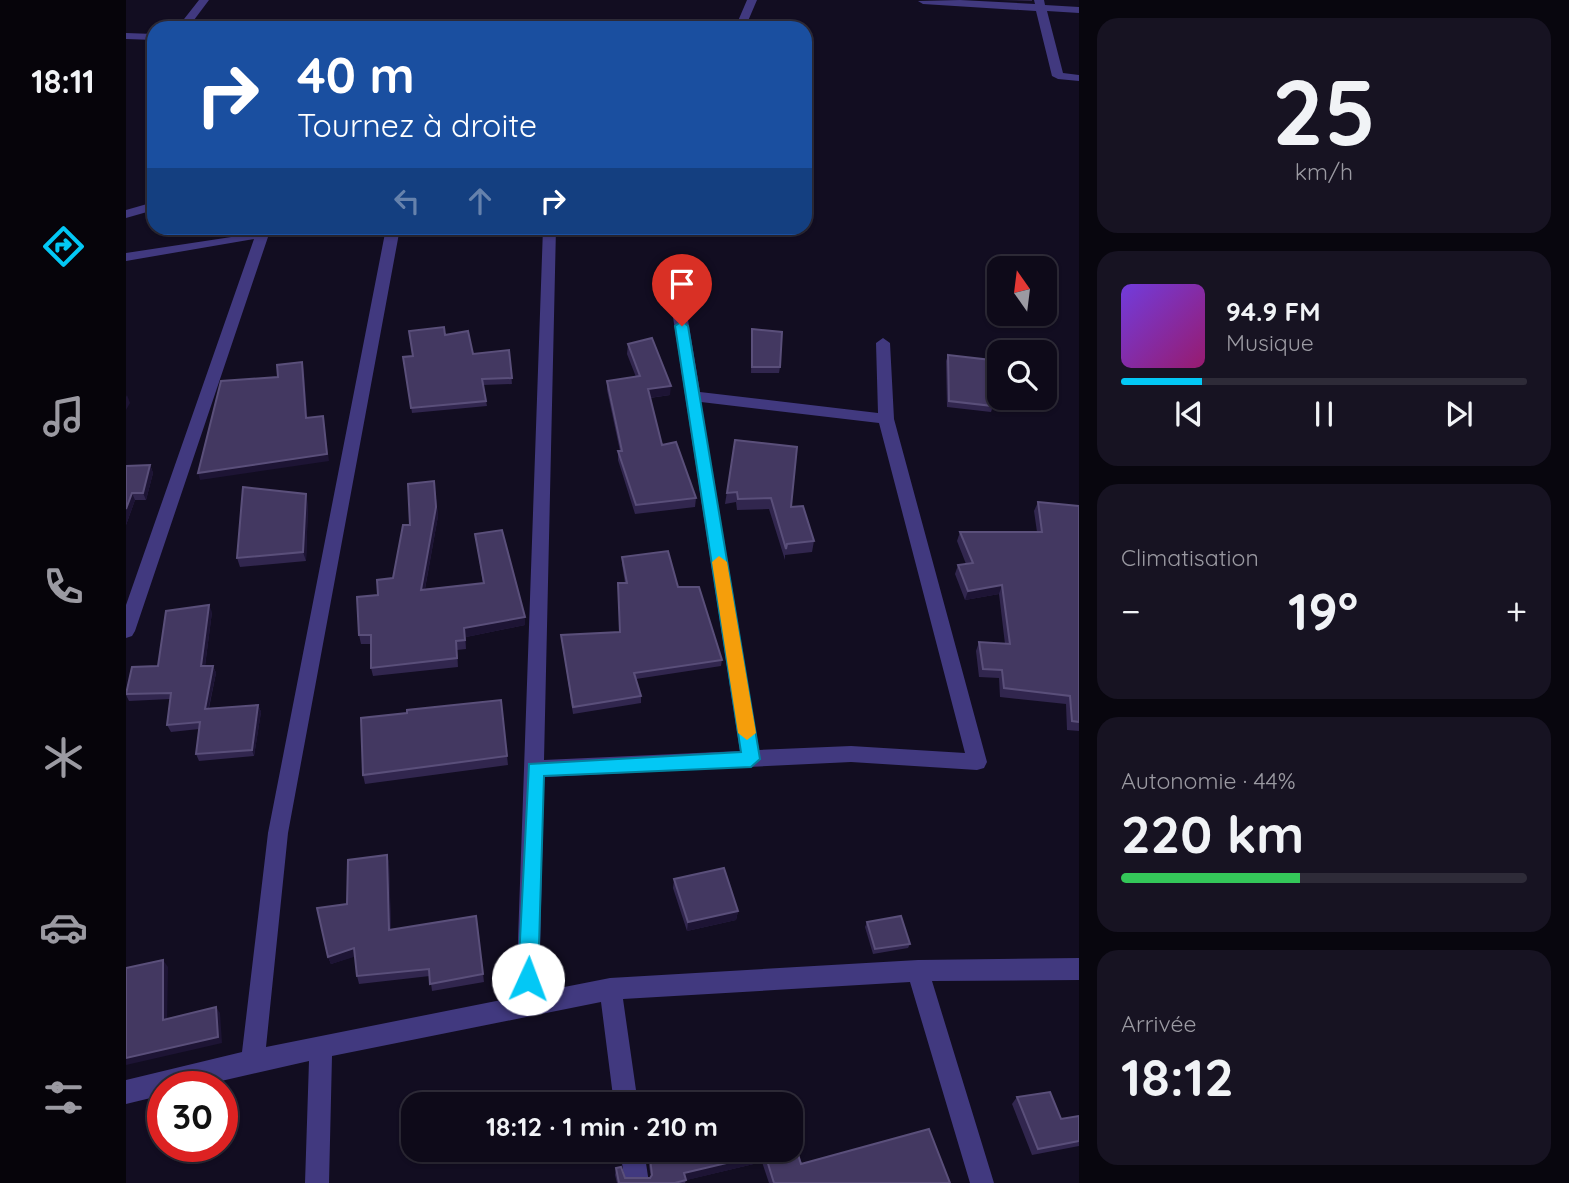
<!DOCTYPE html>
<html lang="fr">
<meta charset="utf-8">
<style>
:root{--surface:#0e0a19;--page:#171322;--text:#f1f3f6;--muted:#9b9aa2;--line:#2e2b38;--accent:#03c8f5}
body{margin:0;font-family:Quicksand,sans-serif;background:var(--page);color:var(--text);height:100vh;display:flex;flex-direction:column;font-size:26px;white-space:nowrap}
*{box-sizing:border-box;margin:0}
p{font-size:23px;color:var(--muted)}
.icon{flex:none;width:38px;height:38px;fill:none;stroke:currentColor;stroke-width:2;stroke-linecap:round;stroke-linejoin:round}
.map{position:relative;flex:1;overflow:hidden}
.sheet{display:flex;flex-direction:column;gap:18px;padding:18px;background:#08060e;width:490px}
.sheet>*{flex:none}
.hud{position:absolute;left:21px;top:21px;width:665px;height:214px;border-radius:21px;box-shadow:0 2px 5px #0004,0 0 0 2px var(--line);background:#1a4fa0;color:#fff;overflow:hidden}
.needle{width:46px;rotate:346deg}
.buttons{position:absolute;left:861px;top:256px;display:grid;gap:14px}
.buttons a{display:grid;place-items:center;width:70px;height:70px;border-radius:14px;background:var(--surface);box-shadow:0 2px 5px #0004,0 0 0 2px var(--line);font-size:35px}
.speed{position:absolute;left:21px;top:1071px;display:flex;gap:14px;font-size:35px;font-weight:700;text-align:center}
.speed>*{display:grid;place-content:center;width:91px;height:91px;border-radius:50%;background:var(--surface);box-shadow:0 2px 5px #0004,0 0 0 2px var(--line);line-height:1}
.speed .limit{border:10px solid #d22;background:#fff;color:#111}
.pin{position:absolute;display:grid;place-items:center;width:60px;height:60px;color:#fff;margin:-72px -30px;border-radius:50% 50% 50% 0;rotate:-45deg;box-shadow:0 0 7px #0007}
.pin .icon{rotate:45deg}
.me{position:absolute;width:77px;margin:-38px;rotate:2deg;stroke-linejoin:round;filter:drop-shadow(0 0 5px #0008)}
.turn{display:flex;align-items:center;gap:24px;height:147px;padding:0 35px;font-size:32px}
.turn .icon{width:91px;height:91px;stroke-width:2.5}
.turn b{display:block;font-size:49px;line-height:60px}
.lanes{display:flex;align-items:center;height:66px;padding:0 35px;background:#0003;justify-content:center;gap:35px;direction:ltr}
.lanes .off{opacity:.35}
.big{font-size:52px;font-weight:800;line-height:1.1}
.sheet .card{flex:1;display:flex;flex-direction:column;justify-content:center;gap:10px;min-width:0;padding:0 24px;border-radius:21px;background:var(--page)}
.sheet .dial{align-items:center;gap:0}
.dial b{font-size:91px;line-height:1}
.song{display:flex;align-items:center;gap:21px}
.cover{width:84px;height:84px;border-radius:10px;background:linear-gradient(135deg,hsl(260 70% 55%),hsl(320 70% 35%))}
.played{height:7px;border-radius:4px;background:linear-gradient(90deg,var(--accent) 20%,var(--line) 20%)}
.keys{display:flex;justify-content:space-around;direction:ltr}
.heat{display:flex;justify-content:space-between;align-items:center;font-size:38px;direction:ltr}
.charge{height:10px;border-radius:5px;background:linear-gradient(90deg,#34c759 44%,var(--line) 0)}
.trip{position:absolute;left:275px;top:1092px;width:402px;height:70px;border-radius:21px;background:var(--surface);box-shadow:0 2px 5px #0004,0 0 0 2px var(--line);font-weight:800;line-height:70px;text-align:center}
main{display:flex;flex:1;min-height:0}
.tab-bar{display:flex;flex-direction:column;width:126px;justify-content:space-around;align-items:center;background:#06040a;color:var(--muted)}
.tab-bar .icon{width:49px;height:49px}
.tab-bar .on{color:var(--accent)}
.tab-bar b{font-size:32px;color:var(--text)}
.map>svg:first-child{display:block}
.lines{fill:none;stroke-linecap:round;stroke-linejoin:round}
.minor{fill:#41397f;fill-rule:evenodd}
.wall{fill:#31264e}
.shaded-wall{fill:#1d1434}
.building{fill:#433861;stroke:#5a4f7a;stroke-width:2}
.route{fill:#03c8f5;stroke:#02829f;stroke-width:2}
.slow{fill:#f59e0b}
</style>
<main>
<nav class="tab-bar">
<b>18:11</b>
<svg class="icon on" aria-label="directions" viewBox="0 0 24 24"><path d="M12 3l9 9-9 9-9-9zM9 14v-3h6M13 9l2 2-2 2"/></svg>
<svg class="icon" aria-label="music" viewBox="0 0 24 24"><path d="M9 18V5l10-2v13"/><circle cx="6" cy="18" r="3"/><circle cx="16" cy="16" r="3"/></svg>
<svg class="icon" aria-label="phone" viewBox="0 0 24 24"><path d="M5 4h4l2 5-3 2q2 4 5 5l2-3 5 2v4C11 20 4 13 5 4z"/></svg>
<svg class="icon" aria-label="climate" viewBox="0 0 24 24"><path d="M12 3v18M4 7l16 10M4 17L20 7"/></svg>
<svg class="icon" aria-label="car" viewBox="0 0 24 24"><path d="M5 17H2v-5l4-1 3-4h7l3 4 3 1v5h-3M9 17h6M6 11h13"/><circle cx="7" cy="17" r="2"/><circle cx="17" cy="17" r="2"/></svg>
<svg class="icon" aria-label="filters" viewBox="0 0 24 24"><path d="M4 7h16M4 17h16"/><circle cx="9" cy="7" r="2"/><circle cx="15" cy="17" r="2"/></svg>
</nav>
<div class="map">
<svg width="953" height="1183" viewBox="0 0 953 1183">
<rect width="100%" height="100%" fill="#120d21"/>
<g class="lines">
<path class="minor" d="M73,0H83L62,28H51Z
M621,0H631L619,28H609Z
M834,0L909,4L908,0H918L919,5L953,7V13L921,11L937,73L953,75V81L932,79L926,76L910,11L797,4L792,1Z
M0,33L28,34V40L0,39Z
M28,202V210L0,218V210Z
M164,228H207L200,232L142,237L9,631L6,636L0,638V605L128,239L0,261V253Z
M260,228H274L162,833L140,1047L390,997L417,228H430L418,760L614,751L541,278L548,274L555,278L574,392L752,413L750,343L757,338L764,343L768,419L861,762L858,768L851,770L725,762L418,777L413,992L484,978L792,960L953,958V980L806,981L868,1183H844L784,982L497,999L512,1104H488L475,1002L206,1056L203,1183H179L183,1061L69,1087H37V1095L0,1104V1080L116,1052L142,833ZM575,402L753,423L839,753L725,746L633,750Z
M494,1150H518L523,1183H499Z"/>
</g>
<path class="wall" d="M874,0H906V1Z
M626,329L654,367L653,373H625Z
M319,335L347,354L383,350L386,384L357,385L361,406L286,413L277,357L287,356Z
M502,344L544,395L524,398L536,445L570,498L569,507L509,514L492,460V451H494L481,390V381L510,377L501,354Z
M822,355L867,406L865,412L821,407L820,361Z
M609,440L665,507L688,541L686,552L659,555V560L643,509L611,510L610,502L599,504Z
M24,465L27,473L20,500H9L0,525V466Z
M308,481L312,516L299,589L357,583L349,534L399,617V625L340,637V649L331,650L332,667L247,676L245,668V644H235L233,635L252,595L267,578Z
M912,502L953,506V731L941,730L940,704L874,697L873,678L853,677L850,651L853,642L879,644L873,594L839,600L829,574L832,565L840,564L831,541L834,532H911L908,511Z
M182,504L180,561L114,567L111,558Z
M496,557L552,587L596,660L595,666L510,679L515,696V703L447,714L435,635L493,632L499,583L496,564Z
M86,612L79,666H87L90,673L83,708L132,705L135,712L128,756L73,761L70,754L73,729L45,732L41,725L44,699L3,701L0,695V691L32,666Z
M375,700L382,765L239,784L237,775L281,713Z
M261,855L263,863L265,930L350,916L358,982L306,991L304,976L233,984L231,976L229,956L205,964L202,957L221,904Z
M548,879L612,911L610,920L561,931L547,888Z
M741,922L784,944L782,948L747,954L739,927Z
M891,1097L935,1119L953,1116V1146L906,1155L886,1104Z
M665,1150L675,1164L824,1183H643L636,1162L560,1180L559,1183H491L489,1175L490,1168L499,1178H524L525,1177L523,1166L524,1158Z"/>
<path class="shaded-wall" d="M176,362L178,370L182,425L180,418Z
M545,386L544,395L522,398V389Z
M1,395L4,403L0,410V397Z
M197,416L203,461L74,480L72,473Z
M24,465L27,473L20,500L17,493Z
M308,481L312,516L297,599L295,590Z
M6,493L9,500L0,525V509Z
M180,494L182,504L180,561L177,552Z
M876,585L873,594L839,600L842,591Z
M83,605L86,612L78,673L75,666Z
M399,617V625L340,637V649L338,628Z
M87,666L90,673L81,715L79,709Z
M132,705L135,712L128,756L126,750Z
M261,855L263,863L265,938L263,930Z
M612,911L610,920L561,931L562,922Z
M228,948L231,956L205,964L202,957Z
M37,960L42,967L41,1026L37,1020Z
M90,1007L94,1013L96,1043L0,1065V1058Z
M639,1154L636,1162L557,1181L558,1173Z"/>
<path class="building" d="M318,327L319,335L342,331L347,354L383,350L386,378L356,379L360,401L285,408L277,357L287,356L283,331Z
M626,329L656,332L654,367H626Z
M526,338L545,386L522,389L536,445L550,442L570,498L510,505L492,451H496L481,381L514,376L502,344Z
M822,355L865,360L867,406L823,401Z
M176,362L180,418L197,416L201,454L72,473L95,381L152,377L151,365Z
M609,440L671,447L665,507L677,506L688,541L661,544L660,549L645,498L612,499L611,492L601,493Z
M24,465L17,493H6L0,509V466Z
M308,481L310,507L295,590L358,583L349,534L376,530L399,617L338,628L339,640L330,641L331,658L245,668V635H233L231,597L252,595L251,580L267,578L277,525H284L282,484Z
M117,487L180,494L177,552L111,558Z
M912,502L953,506V722L946,721L944,696L878,688L876,670L857,669L853,642L884,644L876,585L842,591L832,565L847,563L834,532H916Z
M542,551L552,587H573L596,660L508,673L515,696L447,707L435,635L494,632L492,583H501L496,557Z
M83,605L75,666H87L79,709L132,705L126,750L70,754L74,722L41,725L45,693L0,694L6,667L32,666L40,611Z
M375,700L381,756L237,775L235,718L281,713V710Z
M261,855L263,930L350,916L357,974L304,984L303,969L231,976L228,948L202,957L191,908L221,904L222,860Z
M598,868L612,911L562,922L548,879Z
M775,916L784,944L749,949L741,922Z
M37,960V1020L90,1007L92,1037L0,1058V968Z
M924,1092L935,1119L953,1116V1141L912,1149L891,1097Z
M803,1129L824,1183H648L639,1154L558,1173L560,1180L549,1183H493L490,1168L495,1167L499,1178H524L526,1175L524,1158L553,1150H665V1132L675,1164Z"/>
<path class="route" d="M556,321L562,326L634,759L625,767L418,776L412,979L409,986L402,989L395,986L392,979L403,764L615,752L549,326Z"/>
<path class="slow" d="M593,556L601,562L630,733L621,740L612,733L586,562Z"/>
</svg>
<div class="buttons">
<a><svg class="needle" viewBox="-14 -14 28 28"><path d="M0-13l5 13h-10z" fill="#e53935"/><path d="M0 13l5-13h-10z" fill="#9b9aa2"/></svg></a>
<a><svg class="icon" aria-label="search" viewBox="0 0 24 24"><circle cx="10" cy="10" r="6"/><path d="M15 15l6 6"/></svg></a>
</div>
<div class="speed"><div class="limit">30</div></div>
<div class="pin" style="left:556px;top:326px;background:#d93025"><svg class="icon" aria-label="arrive" viewBox="0 0 24 24"><path d="M6 21V4h12l-3 4 3 4H6"/></svg></div>
<svg class="me" style="left:402px;top:979px" viewBox="-20 -20 40 40"><circle r="19" fill="#fff"/><path d="M0-13L10 11 0 6-10 11z" fill="#03c8f5"/></svg>
<div class="trip">18:12 · 1 min · 210 m</div>
<div class="hud">
<div class="turn"><svg class="icon" aria-label="right" viewBox="0 0 24 24"><path d="M7 20v-9h11M14 6l5 5-5 5"/></svg><div><b>40 m</b>Tournez à droite</div></div>
<div class="lanes"><svg class="icon off" aria-label="left" viewBox="0 0 24 24"><path d="M17 20v-9H6M10 6l-5 5 5 5"/></svg><svg class="icon off" aria-label="ahead" viewBox="0 0 24 24"><path d="M12 20V5M6 11l6-6 6 6"/></svg><svg class="icon" aria-label="right" viewBox="0 0 24 24"><path d="M7 20v-9h11M14 6l5 5-5 5"/></svg></div>
</div>
</div>
<section class="sheet">
<div class="card dial"><b>25</b><p>km/h</p></div>
<div class="card">
<div class="song"><i class="cover"></i><div><b>94.9 FM</b><p>Musique</p></div></div>
<div class="played"></div>
<div class="keys"><svg class="icon" aria-label="previous" viewBox="0 0 24 24"><path d="M18 5L8 12l10 7zM5 5v14"/></svg><svg class="icon" aria-label="pause" viewBox="0 0 24 24"><path d="M8 5v14M16 5v14"/></svg><svg class="icon" aria-label="next" viewBox="0 0 24 24"><path d="M6 5l10 7-10 7zM19 5v14"/></svg></div>
</div>
<div class="card"><p>Climatisation</p>
<div class="heat"><a>−</a><b class="big">19°</b><a>+</a></div>
</div>
<div class="card"><p>Autonomie · 44%</p><b class="big">220 km</b><div class="charge"></div></div>
<div class="card"><p>Arrivée</p><b class="big">18:12</b></div>
</section>
</main>
